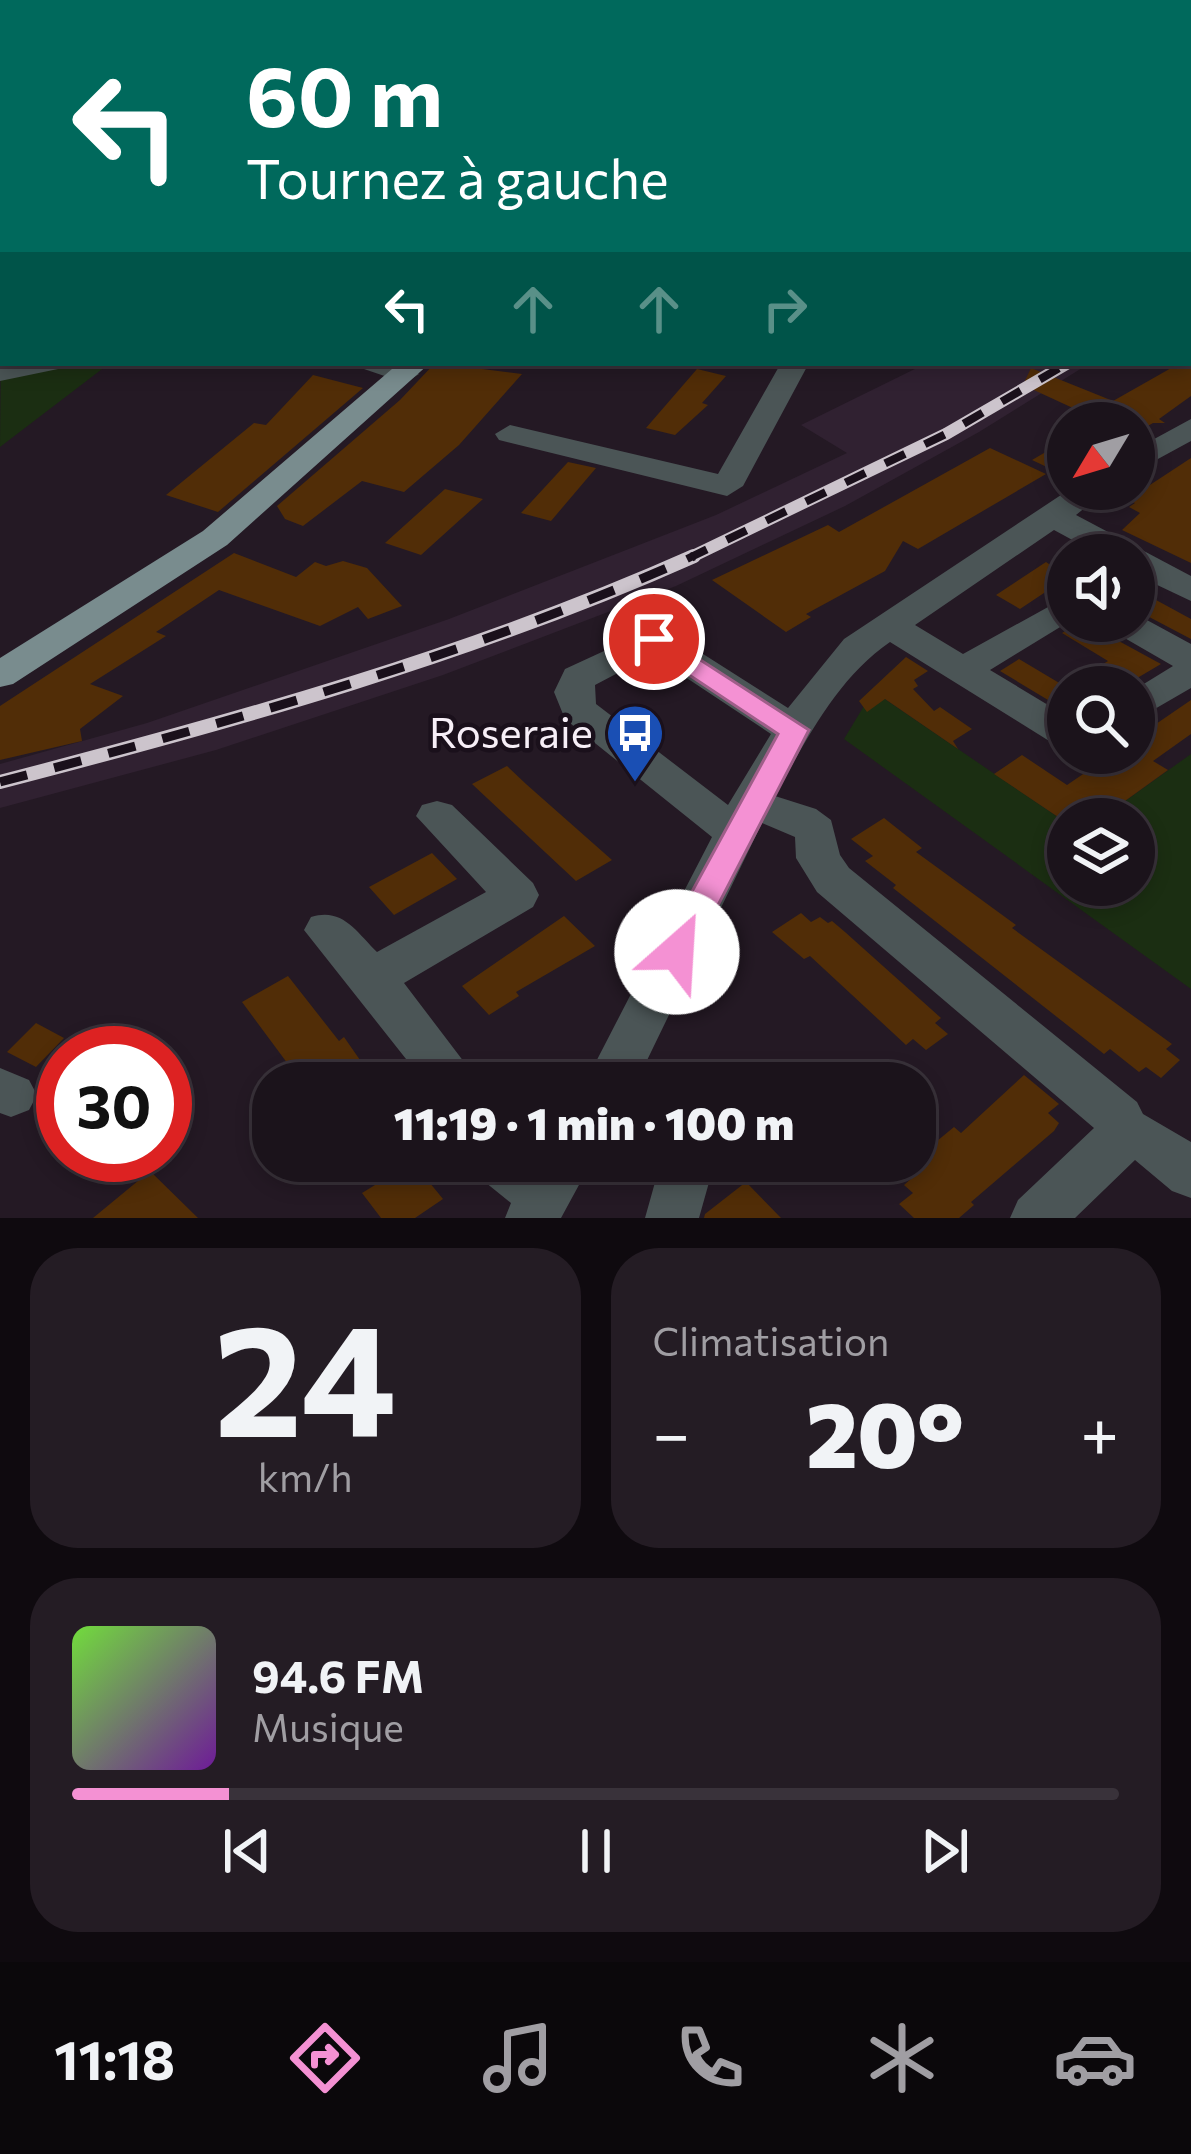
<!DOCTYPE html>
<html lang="fr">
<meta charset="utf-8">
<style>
:root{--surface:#1b131b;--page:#241c24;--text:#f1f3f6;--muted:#a09ea3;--line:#39323a;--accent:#f491d3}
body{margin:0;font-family:Commissioner,sans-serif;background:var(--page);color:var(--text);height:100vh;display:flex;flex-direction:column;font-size:45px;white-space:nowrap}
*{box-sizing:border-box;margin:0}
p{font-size:39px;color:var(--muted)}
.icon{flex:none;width:66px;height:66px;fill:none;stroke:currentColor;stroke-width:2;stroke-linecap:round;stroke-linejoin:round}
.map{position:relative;height:1218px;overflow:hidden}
.details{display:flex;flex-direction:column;gap:30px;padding:30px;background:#0f0a0f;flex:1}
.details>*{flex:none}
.guide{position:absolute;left:0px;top:0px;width:1191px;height:366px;box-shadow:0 6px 18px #0003,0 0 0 3px var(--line);background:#00695c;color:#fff;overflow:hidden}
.needle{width:78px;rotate:232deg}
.controls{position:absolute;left:1047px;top:402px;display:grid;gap:24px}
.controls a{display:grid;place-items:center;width:108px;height:108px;border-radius:50%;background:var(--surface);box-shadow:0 6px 18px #0003,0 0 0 3px var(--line);font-size:60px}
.speed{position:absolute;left:36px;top:1026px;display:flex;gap:24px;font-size:60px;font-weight:700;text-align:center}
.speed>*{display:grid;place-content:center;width:156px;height:156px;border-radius:50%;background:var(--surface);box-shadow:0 6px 18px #0003,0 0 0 3px var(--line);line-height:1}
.speed .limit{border:18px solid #d22;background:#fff;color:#111}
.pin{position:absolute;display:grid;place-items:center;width:102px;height:102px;color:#fff;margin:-51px;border:6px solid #fff;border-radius:50%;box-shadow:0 3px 12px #0007}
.me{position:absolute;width:132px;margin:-66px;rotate:26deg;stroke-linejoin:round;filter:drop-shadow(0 0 9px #0008)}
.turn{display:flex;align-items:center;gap:42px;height:252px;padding:0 48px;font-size:54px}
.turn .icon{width:156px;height:156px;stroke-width:2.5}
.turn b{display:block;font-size:84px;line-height:102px}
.lanes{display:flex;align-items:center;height:114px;padding:0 48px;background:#0003;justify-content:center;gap:60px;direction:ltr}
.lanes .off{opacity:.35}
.big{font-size:90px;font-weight:800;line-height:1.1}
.details .card{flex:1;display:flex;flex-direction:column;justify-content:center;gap:18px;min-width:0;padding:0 42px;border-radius:48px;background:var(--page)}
.details .dial{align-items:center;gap:0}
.dial b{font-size:156px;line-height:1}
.song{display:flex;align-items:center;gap:36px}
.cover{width:144px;height:144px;border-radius:18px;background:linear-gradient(135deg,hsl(100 70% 55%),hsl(280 70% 35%))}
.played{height:12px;border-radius:6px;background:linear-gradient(90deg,var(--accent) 15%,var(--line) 15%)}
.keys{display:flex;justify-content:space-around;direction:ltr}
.heat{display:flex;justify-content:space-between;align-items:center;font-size:66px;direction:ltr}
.details .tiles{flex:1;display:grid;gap:30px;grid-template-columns:1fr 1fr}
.card:last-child{grid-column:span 2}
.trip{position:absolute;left:252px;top:1062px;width:684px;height:120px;border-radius:48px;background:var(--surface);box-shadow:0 6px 18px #0003,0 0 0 3px var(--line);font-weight:800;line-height:120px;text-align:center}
.dock{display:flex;height:192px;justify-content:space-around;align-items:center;background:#0b080b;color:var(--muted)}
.dock .icon{width:84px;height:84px}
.dock .active{color:var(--accent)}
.dock b{font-size:54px;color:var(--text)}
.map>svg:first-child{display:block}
.built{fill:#302131}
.green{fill:#1b2e12}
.building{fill:#512d07}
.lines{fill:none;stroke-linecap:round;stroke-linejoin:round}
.minor{fill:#4b5556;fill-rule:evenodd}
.major{fill:#798c8e;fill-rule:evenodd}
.rail-far1-casing{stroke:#ccc4cc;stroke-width:12}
.rail-casing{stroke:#ccc4cc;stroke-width:14}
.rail-far1{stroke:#1a101b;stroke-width:8;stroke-dasharray:22;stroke-linecap:butt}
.rail{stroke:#1a101b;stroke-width:9;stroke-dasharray:28;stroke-linecap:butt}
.route{fill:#f491d3;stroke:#9f5e89;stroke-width:3}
.labels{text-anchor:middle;stroke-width:9;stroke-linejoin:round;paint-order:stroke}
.poi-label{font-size:42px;fill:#f7eff7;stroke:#1a101b;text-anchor:end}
</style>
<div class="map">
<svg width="1191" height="1218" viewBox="0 0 1191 1218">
<rect width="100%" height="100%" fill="#241924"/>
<path class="built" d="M927,363H1090L979,432L845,506L676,586L443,675L216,750L0,808V764L147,723L449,619L716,515L847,453L801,425Z"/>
<path class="green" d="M3,130V363H110L0,447Z
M873,691L1068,824V885H1134V819H1100L1191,754V989L844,739Z"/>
<path class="building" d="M1191,356V396L1159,419L1165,423H1153L1134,434V423H1075L1088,415L1023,385L1031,368L1113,401L1180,363H1188Z
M435,363L522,374L459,445L404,492L362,481L303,526L285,519L277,506L400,400Z
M697,369L726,376L702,403L708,405L675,435L646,428Z
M313,375L363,388L218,512L166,495L254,423L266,425Z
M1068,439V477L1032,460Z
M990,448L1046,474L918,549L903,541L885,571L806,614L811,617L786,632L712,580L828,525L839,532Z
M1191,458V563L1122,530L1140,513L1129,507L1135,503L1127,500Z
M568,462L596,468L551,521L521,513Z
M445,489L483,499L421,555L385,543Z
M234,553L296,577L315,562L326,566L343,561L367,568L402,606L368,619L358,607L320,626L219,590L156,632L166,636L90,684L123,696L80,729L82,741L0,760V706Z
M1046,562L1068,577L1020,609L996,595Z
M1134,588L1191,619V639L1134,609Z
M1082,621L1161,664L1122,687H1068V712L1000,671L1019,659L1066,687L1108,661L1062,633Z
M906,657L928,671L914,680L918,686L913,689L934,711L940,707L972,729L953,741L958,749L885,699L867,712L859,701Z
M1191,700V734L1153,761L1168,770L1100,819H1061L994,774L1022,755L1067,785L1114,753H1134V739Z
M507,766L526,784L612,860L576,881L472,784Z
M884,818L922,848L916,852L1016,925L1012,928L1172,1044L1166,1049L1180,1060L1161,1078L1146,1067L1139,1072L1110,1049L1104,1054L893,888L896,885L865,861L873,856L851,839Z
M432,853L457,879L394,915L369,887Z
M801,913L811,922L820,917L828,923L832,921L845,932L941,1018L935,1023L948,1034L926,1050L913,1039L906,1045L810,956L804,959L772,932Z
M564,916L595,946L516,992L519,996L489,1015L462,986Z
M288,976L339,1041L344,1037L376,1083H302L242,1002Z
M36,1023L64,1038L36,1067L7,1052Z
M1024,1075L1059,1104L1048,1113L1059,1123L1054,1131L971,1202L974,1205L959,1218H914L899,1204L913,1193L904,1185L929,1163L920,1155L954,1127L961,1133Z
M357,1161H412L443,1199L415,1218H381L362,1193L375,1185Z
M150,1171L198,1218H93Z
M746,1182L781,1218H704L705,1214Z"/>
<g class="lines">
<path class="minor" d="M380,0H398L379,3Z
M587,0H626L629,3H590Z
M1188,82H1191V94H1188Z
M0,116H3L0,131Z
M0,363H62L58,369L0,381Z
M360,363H401L419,374L405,383L364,369Z
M781,363H809L743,486L727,496L499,440L495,434L510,425L718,474Z
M1191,419V441L1134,472V450Z
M1070,489H1108L1076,515L1191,576V601L1134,574V555H1100L1054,530L915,625L963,654L1068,596L1070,621L990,670L1068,717V748L1054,744L890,642C837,678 805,742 775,796L816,809L831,820L840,855L849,868L1137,1102L1143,1114L1191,1142V1198L1172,1191L1135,1160L1075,1218H1010L1018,1200L1094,1128L817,892L796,858L795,837L762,823L636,1083H585L712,837L565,719L554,692L565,669L654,628L667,631L788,708L844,639ZM652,655L771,734L728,805L596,704L595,685Z
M1134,613L1191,644V688L1134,721V690L1173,666L1109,629L1104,621H1134Z
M437,801L452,805L533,883L539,895L533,907L404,983L480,1083H425L304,930L311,917C342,907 356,931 377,952L486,892L416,816L422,805Z
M0,1068L29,1080L37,1095L29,1110L11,1117L0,1113Z
M472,1161H592L561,1218H505L511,1203L480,1178Z
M661,1161H715L699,1218H645Z"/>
<path class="major" d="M399,363H430L227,545L13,684L0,687V658L203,531Z"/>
<g class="rail-far1-casing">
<path id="rail-far1" d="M687,559L946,434L1068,363"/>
</g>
<g class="rail-casing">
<path id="rail" d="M0,782C235,721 472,655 694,556"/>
</g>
<use href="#rail-far1" class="rail-far1"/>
<use href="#rail" class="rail"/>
</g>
<path class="route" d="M654,630L809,730L689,961L677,965L664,961L659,952L778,734L644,645L640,639Z"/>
<defs>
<g id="bus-pin" transform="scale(3)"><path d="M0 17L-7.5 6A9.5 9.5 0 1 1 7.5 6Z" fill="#1a4fb4" stroke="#1a101b"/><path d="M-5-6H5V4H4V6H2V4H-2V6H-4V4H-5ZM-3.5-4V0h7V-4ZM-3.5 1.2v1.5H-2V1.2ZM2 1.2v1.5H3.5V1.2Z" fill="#fff"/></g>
</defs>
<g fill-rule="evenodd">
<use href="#bus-pin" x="635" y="733"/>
</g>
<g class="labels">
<g class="poi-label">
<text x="593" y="748">Roseraie</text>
</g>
</g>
</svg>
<div class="controls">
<a><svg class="needle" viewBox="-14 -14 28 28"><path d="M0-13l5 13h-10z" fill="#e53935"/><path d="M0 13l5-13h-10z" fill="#a09ea3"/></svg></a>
<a><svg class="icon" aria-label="sound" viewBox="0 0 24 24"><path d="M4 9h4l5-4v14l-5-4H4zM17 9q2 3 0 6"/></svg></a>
<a><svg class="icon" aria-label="search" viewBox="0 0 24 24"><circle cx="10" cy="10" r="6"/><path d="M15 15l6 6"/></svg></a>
<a><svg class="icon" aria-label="layers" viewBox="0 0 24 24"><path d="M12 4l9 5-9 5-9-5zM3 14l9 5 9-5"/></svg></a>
</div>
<div class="speed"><div class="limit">30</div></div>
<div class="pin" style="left:654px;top:639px;background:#d93025"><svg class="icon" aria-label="arrive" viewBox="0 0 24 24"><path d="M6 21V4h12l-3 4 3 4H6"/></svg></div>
<svg class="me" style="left:677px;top:952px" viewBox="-20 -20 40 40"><circle r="19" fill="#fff"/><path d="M0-13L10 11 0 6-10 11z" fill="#f491d3"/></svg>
<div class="trip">11:19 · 1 min · 100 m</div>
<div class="guide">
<div class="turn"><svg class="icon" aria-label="left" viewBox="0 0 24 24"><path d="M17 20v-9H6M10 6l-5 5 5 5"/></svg><div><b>60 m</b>Tournez à gauche</div></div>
<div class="lanes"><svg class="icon" aria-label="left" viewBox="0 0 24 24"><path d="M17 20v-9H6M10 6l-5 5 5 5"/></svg><svg class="icon off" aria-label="ahead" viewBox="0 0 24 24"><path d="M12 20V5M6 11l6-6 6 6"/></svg><svg class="icon off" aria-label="ahead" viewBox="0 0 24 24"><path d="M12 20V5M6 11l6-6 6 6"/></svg><svg class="icon off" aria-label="right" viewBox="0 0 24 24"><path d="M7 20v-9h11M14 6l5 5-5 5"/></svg></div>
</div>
</div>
<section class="details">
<div class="tiles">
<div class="card dial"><b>24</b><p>km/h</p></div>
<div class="card"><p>Climatisation</p>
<div class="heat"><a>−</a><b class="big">20°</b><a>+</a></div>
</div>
<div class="card">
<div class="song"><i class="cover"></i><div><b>94.6 FM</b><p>Musique</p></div></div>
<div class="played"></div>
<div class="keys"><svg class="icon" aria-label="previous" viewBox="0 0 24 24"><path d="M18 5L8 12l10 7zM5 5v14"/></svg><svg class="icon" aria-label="pause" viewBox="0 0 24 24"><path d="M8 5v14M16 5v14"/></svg><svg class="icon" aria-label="next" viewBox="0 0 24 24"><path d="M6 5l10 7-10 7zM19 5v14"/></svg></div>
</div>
</div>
</section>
<nav class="dock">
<b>11:18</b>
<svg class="icon active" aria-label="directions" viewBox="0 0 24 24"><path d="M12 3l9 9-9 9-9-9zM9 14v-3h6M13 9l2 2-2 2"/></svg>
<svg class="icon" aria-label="music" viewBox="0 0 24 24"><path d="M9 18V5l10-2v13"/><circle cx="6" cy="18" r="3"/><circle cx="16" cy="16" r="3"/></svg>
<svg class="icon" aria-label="phone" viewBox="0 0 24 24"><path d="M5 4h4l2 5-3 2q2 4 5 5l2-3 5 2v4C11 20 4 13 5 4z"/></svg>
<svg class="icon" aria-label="climate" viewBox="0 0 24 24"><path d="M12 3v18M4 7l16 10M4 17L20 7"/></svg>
<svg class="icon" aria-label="car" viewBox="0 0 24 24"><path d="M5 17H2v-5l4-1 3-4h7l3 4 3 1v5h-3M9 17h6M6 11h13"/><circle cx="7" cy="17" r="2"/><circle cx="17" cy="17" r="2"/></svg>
</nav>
